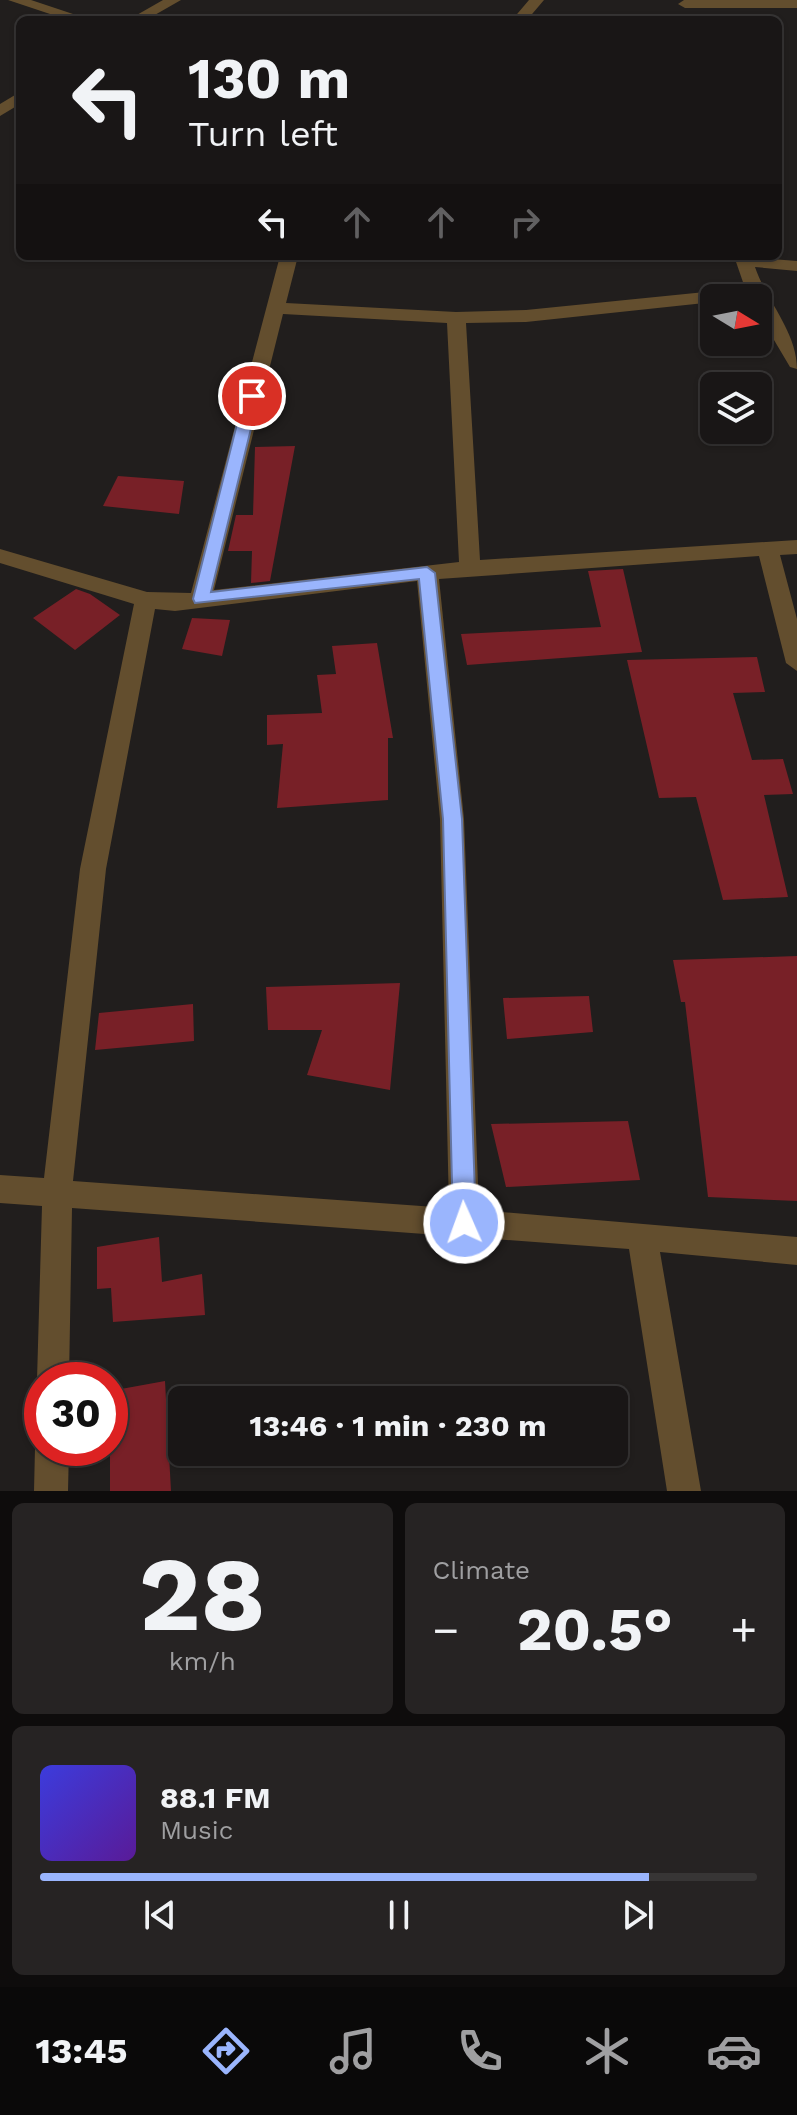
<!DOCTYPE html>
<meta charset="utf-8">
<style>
:root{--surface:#191616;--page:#262323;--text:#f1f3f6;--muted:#9f9fa1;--line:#373535;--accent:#9ab5fd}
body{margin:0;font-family:"Work Sans",sans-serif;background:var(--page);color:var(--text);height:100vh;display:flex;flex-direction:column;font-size:30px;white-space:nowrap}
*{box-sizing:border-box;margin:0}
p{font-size:26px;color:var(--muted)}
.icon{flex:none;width:44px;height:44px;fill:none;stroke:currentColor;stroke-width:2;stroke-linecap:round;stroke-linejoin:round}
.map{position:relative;height:1491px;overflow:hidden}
.panel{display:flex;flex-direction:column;gap:12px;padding:12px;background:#0e0c0c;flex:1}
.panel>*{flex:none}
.hud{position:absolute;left:16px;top:16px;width:766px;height:244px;border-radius:12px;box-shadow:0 2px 6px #0004,0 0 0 2px var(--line);background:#191616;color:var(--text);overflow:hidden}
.needle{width:52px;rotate:100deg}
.controls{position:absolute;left:700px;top:284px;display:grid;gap:16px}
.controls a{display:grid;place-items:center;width:72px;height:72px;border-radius:12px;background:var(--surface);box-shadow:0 2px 6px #0004,0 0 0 2px var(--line);font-size:40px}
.speed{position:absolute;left:24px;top:1362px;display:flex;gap:16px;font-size:40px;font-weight:700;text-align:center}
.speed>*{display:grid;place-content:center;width:104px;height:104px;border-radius:50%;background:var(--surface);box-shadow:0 2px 6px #0004,0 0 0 2px var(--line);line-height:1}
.speed .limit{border:12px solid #d22;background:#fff;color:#111}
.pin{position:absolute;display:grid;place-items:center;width:68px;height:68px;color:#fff;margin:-34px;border:4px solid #fff;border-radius:50%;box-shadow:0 2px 8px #0007}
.me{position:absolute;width:88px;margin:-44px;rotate:358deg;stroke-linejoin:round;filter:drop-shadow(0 0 6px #0008)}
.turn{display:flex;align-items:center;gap:28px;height:168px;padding:0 40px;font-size:36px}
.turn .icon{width:104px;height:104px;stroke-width:2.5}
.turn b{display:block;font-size:56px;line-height:68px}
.lanes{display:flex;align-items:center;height:76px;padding:0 40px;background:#0003;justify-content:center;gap:40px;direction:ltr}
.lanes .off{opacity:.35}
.big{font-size:60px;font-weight:700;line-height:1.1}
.panel .widget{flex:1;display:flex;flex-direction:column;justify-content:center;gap:12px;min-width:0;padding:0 28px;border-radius:12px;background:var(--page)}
.panel .dial{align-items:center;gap:0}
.dial b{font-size:104px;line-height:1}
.song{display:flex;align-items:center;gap:24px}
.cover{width:96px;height:96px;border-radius:12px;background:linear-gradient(135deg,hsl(240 70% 55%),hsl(270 70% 35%))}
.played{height:8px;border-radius:4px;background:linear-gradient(90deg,var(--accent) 85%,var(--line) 85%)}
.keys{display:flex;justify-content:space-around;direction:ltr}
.heat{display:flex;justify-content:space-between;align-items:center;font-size:44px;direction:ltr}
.panel .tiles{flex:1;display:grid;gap:12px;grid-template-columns:1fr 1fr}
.widget:last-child{grid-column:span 2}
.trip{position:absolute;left:168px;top:1386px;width:460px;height:80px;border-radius:12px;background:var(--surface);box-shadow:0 2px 6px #0004,0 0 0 2px var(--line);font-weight:700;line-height:80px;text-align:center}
.dock{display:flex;height:128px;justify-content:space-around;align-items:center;background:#0a0909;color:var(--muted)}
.dock .icon{width:56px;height:56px}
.dock .on{color:var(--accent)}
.dock b{font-size:36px;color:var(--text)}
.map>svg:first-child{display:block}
.building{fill:#782027}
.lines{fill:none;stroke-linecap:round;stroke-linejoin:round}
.minor{fill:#634e2e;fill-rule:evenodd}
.route{fill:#9ab5fd;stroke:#6476a4;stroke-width:2}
</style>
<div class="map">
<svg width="797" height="1491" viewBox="0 0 797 1491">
<rect width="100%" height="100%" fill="#211e1d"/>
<path class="building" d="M295,446L270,581L251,583L252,551H228L236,515H253L255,447Z
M118,476L184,481L179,514L103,506Z
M623,569L642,652L467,665L461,634L601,627L588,571Z
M76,589L90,594L120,615L75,650L33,618Z
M192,618L230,620L222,656L182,649Z
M377,643L393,738H388V800L277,808L283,744L267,745V715L322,713L317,675L336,674L332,646Z
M757,657L765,692L733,693L752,760L783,759L793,794L764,795L788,897L723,900L696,797L659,798L627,660Z
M797,956V1201L708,1197L685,1002H681L673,960Z
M400,983L390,1090L307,1075L322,1030H268L266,987Z
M589,996L593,1032L507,1039L503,998Z
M193,1004L194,1041L95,1050L99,1013Z
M628,1121L640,1180L506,1187L491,1124Z
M159,1237L162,1282L202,1274L205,1315L113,1322L111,1288L97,1289V1247Z
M165,1381L171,1491H110V1391Z"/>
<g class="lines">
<path class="minor" d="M8,0H31L91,20H68Z
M163,0H181L146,20H128Z
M529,0H544L527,20H512Z
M684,0H797V8H685L678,4Z
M20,92V104L0,116V104Z
M280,256H298L286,303L456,312L526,310L745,288L734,256L797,261V271L755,267C767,302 797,332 797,369L790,367L758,313V298H714V302L526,322L466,323L480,560L797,540V554L780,555L797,619V671L786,663L759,556L439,579L464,819L479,1210L797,1237V1265L660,1252L701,1491H667L629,1249L72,1208L69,1380H42V1391L37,1380L42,1206L0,1203V1175L44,1178L80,869L134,604L0,563V549L147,592L191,593ZM283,314L447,323L459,562L214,590ZM417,581L440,819L449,1208L73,1181L106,869L155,609L175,611Z
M40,1436L42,1448H69L68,1491H34L35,1448Z"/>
</g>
<path class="route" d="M252,391L259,396L211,592L427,567L435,573L462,819L476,1223L472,1231L464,1234L456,1231L453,1223L443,819L419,579L195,603L193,599L244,396Z"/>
</svg>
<div class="controls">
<a><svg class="needle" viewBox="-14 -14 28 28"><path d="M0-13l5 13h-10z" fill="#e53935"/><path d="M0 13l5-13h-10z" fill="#9f9fa1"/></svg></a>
<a><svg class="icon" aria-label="layers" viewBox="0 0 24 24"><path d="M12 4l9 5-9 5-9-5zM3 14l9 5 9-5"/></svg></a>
</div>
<div class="speed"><div class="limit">30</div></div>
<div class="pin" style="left:252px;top:396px;background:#d93025"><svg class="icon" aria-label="arrive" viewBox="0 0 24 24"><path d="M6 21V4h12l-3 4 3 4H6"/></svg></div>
<svg class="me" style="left:464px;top:1223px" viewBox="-20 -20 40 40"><circle r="17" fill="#9ab5fd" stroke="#fff" stroke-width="3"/><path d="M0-11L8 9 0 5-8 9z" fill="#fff"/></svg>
<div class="trip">13:46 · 1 min · 230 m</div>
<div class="hud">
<div class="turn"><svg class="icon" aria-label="left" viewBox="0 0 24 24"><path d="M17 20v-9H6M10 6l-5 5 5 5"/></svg><div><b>130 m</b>Turn left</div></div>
<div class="lanes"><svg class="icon" aria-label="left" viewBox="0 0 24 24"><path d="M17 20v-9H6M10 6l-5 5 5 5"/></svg><svg class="icon off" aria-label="ahead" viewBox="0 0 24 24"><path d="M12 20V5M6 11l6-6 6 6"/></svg><svg class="icon off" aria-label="ahead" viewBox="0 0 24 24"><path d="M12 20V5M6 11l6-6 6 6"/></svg><svg class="icon off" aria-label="right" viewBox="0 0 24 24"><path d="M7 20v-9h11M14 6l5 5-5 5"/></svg></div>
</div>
</div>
<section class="panel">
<div class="tiles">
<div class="widget dial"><b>28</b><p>km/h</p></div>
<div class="widget"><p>Climate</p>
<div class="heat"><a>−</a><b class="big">20.5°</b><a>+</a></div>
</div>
<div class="widget">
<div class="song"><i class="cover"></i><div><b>88.1 FM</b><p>Music</p></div></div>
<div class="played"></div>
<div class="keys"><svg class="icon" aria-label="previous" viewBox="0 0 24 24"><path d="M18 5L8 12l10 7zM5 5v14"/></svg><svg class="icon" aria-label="pause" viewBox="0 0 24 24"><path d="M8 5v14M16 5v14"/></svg><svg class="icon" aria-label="next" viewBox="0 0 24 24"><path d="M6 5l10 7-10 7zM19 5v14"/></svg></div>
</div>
</div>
</section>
<nav class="dock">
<b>13:45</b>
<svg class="icon on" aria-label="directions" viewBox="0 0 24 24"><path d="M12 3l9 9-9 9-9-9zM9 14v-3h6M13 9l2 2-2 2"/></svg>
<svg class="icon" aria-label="music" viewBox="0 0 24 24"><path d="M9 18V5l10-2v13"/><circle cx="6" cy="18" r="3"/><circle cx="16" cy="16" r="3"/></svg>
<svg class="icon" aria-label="phone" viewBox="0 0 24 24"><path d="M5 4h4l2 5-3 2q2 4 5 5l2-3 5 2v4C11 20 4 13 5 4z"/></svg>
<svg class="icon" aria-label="climate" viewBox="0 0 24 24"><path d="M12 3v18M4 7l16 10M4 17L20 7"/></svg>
<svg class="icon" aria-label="car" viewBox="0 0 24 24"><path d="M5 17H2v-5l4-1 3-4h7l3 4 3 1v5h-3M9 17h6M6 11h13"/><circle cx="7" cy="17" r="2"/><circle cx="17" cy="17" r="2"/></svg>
</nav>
